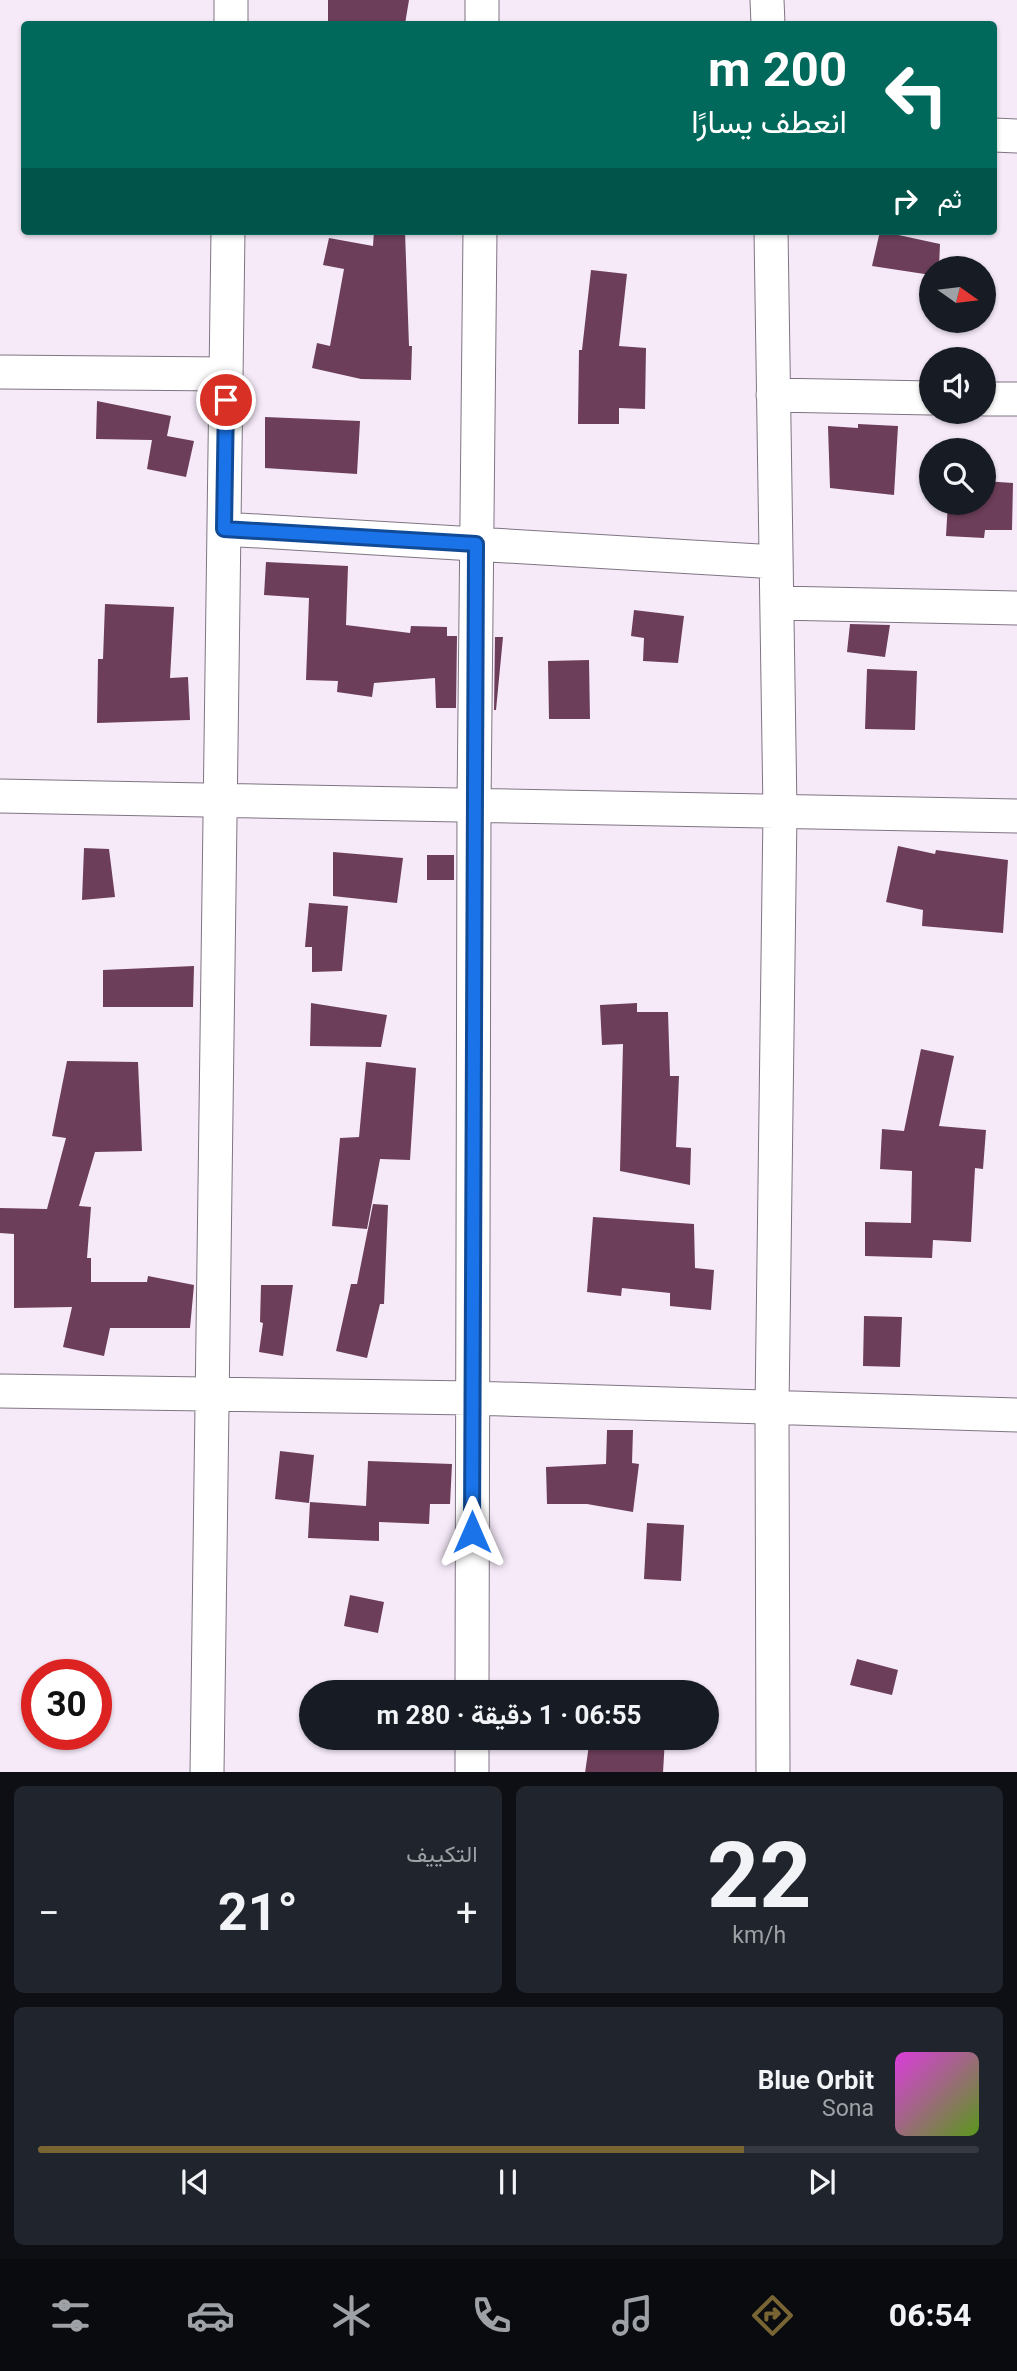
<!DOCTYPE html>
<html lang="ar">
<meta charset="utf-8">
<style>
:root{--surface:#171b24;--page:#20242c;--text:#f1f3f6;--muted:#9ea1a6;--line:#363941;--accent:#796534}
body{margin:0;font-family:Roboto,Vazirmatn,sans-serif;background:var(--page);color:var(--text);direction:rtl;height:100vh;display:flex;flex-direction:column;font-size:26px;white-space:nowrap}
*{box-sizing:border-box;margin:0}
p{font-size:23px;color:var(--muted)}
.icon{flex:none;width:38px;height:38px;fill:none;stroke:currentColor;stroke-width:2;stroke-linecap:round;stroke-linejoin:round}
.map{position:relative;height:1772px;overflow:hidden;direction:ltr}
.side{display:flex;flex-direction:column;gap:14px;padding:14px;background:#0d0f14;flex:1}
.side>*{flex:none}
.banner{position:absolute;left:21px;top:21px;width:976px;height:214px;border-radius:7px;box-shadow:0 2px 5px #0004;direction:rtl;background:#00695c;color:#fff;overflow:hidden}
.needle{width:46px;rotate:104deg}
.buttons{position:absolute;left:919px;top:256px;display:grid;gap:14px}
.buttons a{display:grid;place-items:center;width:77px;height:77px;border-radius:50%;background:var(--surface);box-shadow:0 2px 5px #0004;font-size:35px}
.speed{position:absolute;left:21px;top:1659px;display:flex;gap:14px;font-size:35px;font-weight:700;text-align:center}
.speed>*{display:grid;place-content:center;width:91px;height:91px;border-radius:50%;background:var(--surface);box-shadow:0 2px 5px #0004;line-height:1}
.speed .limit{border:10px solid #d22;background:#fff;color:#111}
.pin{position:absolute;display:grid;place-items:center;width:60px;height:60px;color:#fff;margin:-30px;border:4px solid #fff;border-radius:50%;box-shadow:0 2px 7px #0007}
.me{position:absolute;width:77px;margin:-38px;rotate:0deg;stroke-linejoin:round;filter:drop-shadow(0 0 5px #0008)}
.turn{display:flex;align-items:center;gap:24px;height:147px;padding:0 35px;font-size:32px}
.turn .icon{width:91px;height:91px;stroke-width:2.5}
.turn b{display:block;font-size:49px;line-height:60px}
.then{display:flex;align-items:center;height:66px;padding:0 35px;background:#0003;gap:14px;font-size:26px}
.big{font-size:52px;font-weight:700;line-height:1.1}
.side .tile{flex:1;display:flex;flex-direction:column;justify-content:center;gap:10px;min-width:0;padding:0 24px;border-radius:10px;background:var(--page)}
.side .dial{align-items:center;gap:0}
.dial b{font-size:91px;line-height:1}
.song{display:flex;align-items:center;gap:21px}
.cover{width:84px;height:84px;border-radius:10px;background:linear-gradient(135deg,hsl(300 70% 55%),hsl(90 70% 35%))}
.played{height:7px;border-radius:4px;background:linear-gradient(90deg,var(--accent) 75%,var(--line) 75%)}
.keys{display:flex;justify-content:space-around;direction:ltr}
.heat{display:flex;justify-content:space-between;align-items:center;font-size:38px;direction:ltr}
.side .tiles{flex:1;display:grid;gap:14px;grid-template-columns:1fr 1fr}
.tile:last-child{grid-column:span 2}
.trip{position:absolute;left:299px;top:1680px;width:420px;height:70px;border-radius:35px;background:var(--surface);box-shadow:0 2px 5px #0004;font-weight:700;line-height:70px;text-align:center;direction:rtl}
.tab-bar{display:flex;height:112px;justify-content:space-around;align-items:center;background:#090b0e;color:var(--muted)}
.tab-bar .icon{width:49px;height:49px}
.tab-bar .selected{color:var(--accent)}
.tab-bar b{font-size:32px;color:var(--text)}
.map>svg:first-child{display:block}
.building{fill:#6c3e59}
.lines{fill:none;stroke-linecap:round;stroke-linejoin:round}
.street-casing{stroke:#7f7582;stroke-width:35}
.street{stroke:#fff;stroke-width:33}
.route-casing{stroke:#114b97;stroke-width:18}
.route{stroke:#1a73e8;stroke-width:12}
</style>
<div class="map">
<svg width="1017" height="1773" viewBox="0 0 1017 1773">
<rect width="100%" height="100%" fill="#f6eaf9"/>
<path class="building" d="M328,0H409L405,24H328Z
M374,231H405L409,346H412L411,380L361,379L312,368L317,343L330,346L344,269L323,265L329,238L373,246Z
M880,231L940,244L939,268H931V275L872,266Z
M591,270L627,274L619,346L646,348L645,409L619,408V424H578L579,350H582Z
M97,401L171,416L167,436L194,441L186,477L147,469L152,440L96,439Z
M265,417L360,421L357,474L265,468Z
M858,424L898,426L894,495L830,488L828,426L858,428Z
M984,481L1013,483L1012,530H985L984,538L946,536L948,502H984Z
M266,562L348,566L346,625L410,633L411,626L447,627V636H457L456,708H436L435,678L374,683L372,697L337,692L338,681L306,680L309,598L264,595Z
M105,604L174,607L170,678L188,677L190,720L97,723L98,659H103Z
M634,610L684,616L678,663L643,661L644,638L631,636Z
M850,624L890,625L885,657L847,652Z
M495,637H503L496,710H494Z
M589,660L590,719H549L548,661Z
M867,669L917,671L915,730L865,729Z
M898,846L935,854L936,850L1008,860L1003,933L922,926L923,910L886,902Z
M84,848L109,849L115,897L82,900Z
M333,852L403,858L397,903L333,896Z
M427,855H454V880H427Z
M309,903L348,906L342,971L312,972V947H305Z
M194,966L193,1007H103V970Z
M311,1003L387,1015L381,1047L310,1046Z
M637,1003V1012H668L670,1076H679L676,1147L691,1148L690,1185L620,1171L623,1044L602,1045L600,1005Z
M921,1049L954,1056L939,1126L986,1130L983,1169L975,1168L971,1242L933,1240L932,1258L865,1256V1222L911,1223L912,1171L880,1169L882,1129L904,1131Z
M67,1061L138,1062L142,1151L95,1152L79,1206L91,1207L87,1258H91V1282H147L148,1276L194,1285L190,1328H110L104,1356L63,1347L72,1307L14,1308V1234L0,1233V1208L47,1209L66,1138L52,1136Z
M366,1062L416,1068L410,1160L380,1159L367,1229L332,1226L340,1138L359,1137Z
M373,1204L388,1205L384,1304H380L367,1358L336,1351L351,1284H357Z
M593,1217L694,1224L695,1268L714,1270L711,1310L670,1306V1293L622,1288L621,1296L587,1292Z
M261,1285H293L283,1356L259,1352L263,1323L260,1322Z
M864,1316L902,1317L900,1367L863,1366Z
M607,1430H633L632,1463L639,1464L633,1512L587,1504H547L546,1467L606,1464Z
M280,1451L314,1455L309,1503L275,1499Z
M368,1461L452,1464L450,1504H430L429,1524L379,1522V1541L308,1538L310,1502L366,1506Z
M647,1523L684,1525L681,1581L644,1579Z
M350,1595L384,1602L378,1633L344,1626Z
M857,1659L898,1670L892,1695L850,1685Z
M590,1738H665L663,1773H585Z"/>
<g class="lines">
<g class="street-casing">
<path id="street" d="M767,0L768,24
M231,24V0
M482,24V0
M994,135L1017,136
M771,231L780,811L772,1408L773,1773
M0,372L226,374
M773,395L931,398
M984,399H1017
M224,529L776,562
M777,603L1017,608
M0,796L1017,816
M0,1391L472,1398L1017,1415
M472,1692L474,805L480,231
M207,1773L228,231
M472,1773V1738"/>
</g>
<use href="#street" class="street"/>
</g>
<g class="lines">
<g class="route-casing">
<path id="route" d="M226,400L224,529L476,544L472,1532"/>
</g>
<use href="#route" class="route"/>
</g>
</svg>
<div class="buttons">
<a><svg class="needle" viewBox="-14 -14 28 28"><path d="M0-13l5 13h-10z" fill="#e53935"/><path d="M0 13l5-13h-10z" fill="#9ea1a6"/></svg></a>
<a><svg class="icon" aria-label="sound" viewBox="0 0 24 24"><path d="M4 9h4l5-4v14l-5-4H4zM17 9q2 3 0 6"/></svg></a>
<a><svg class="icon" aria-label="search" viewBox="0 0 24 24"><circle cx="10" cy="10" r="6"/><path d="M15 15l6 6"/></svg></a>
</div>
<div class="speed"><div class="limit">30</div></div>
<div class="pin" style="left:226px;top:400px;background:#d93025"><svg class="icon" aria-label="arrive" viewBox="0 0 24 24"><path d="M6 21V4h12l-3 4 3 4H6"/></svg></div>
<svg class="me" style="left:472px;top:1532px" viewBox="-20 -20 40 40"><path d="M0-17L14 15 0 8-14 15z" fill="#1a73e8" stroke="#fff" stroke-width="4"/></svg>
<div class="trip">06:55 · 1 دقيقة · 280 m</div>
<div class="banner">
<div class="turn"><svg class="icon" aria-label="left" viewBox="0 0 24 24"><path d="M17 20v-9H6M10 6l-5 5 5 5"/></svg><div><b>200 m</b>انعطف يسارًا</div></div>
<div class="then">ثم<svg class="icon" aria-label="right" viewBox="0 0 24 24"><path d="M7 20v-9h11M14 6l5 5-5 5"/></svg></div>
</div>
</div>
<section class="side">
<div class="tiles">
<div class="tile dial"><b>22</b><p>km/h</p></div>
<div class="tile"><p>التكييف</p>
<div class="heat"><a>−</a><b class="big">21°</b><a>+</a></div>
</div>
<div class="tile">
<div class="song"><i class="cover"></i><div><b>Blue Orbit</b><p>Sona</p></div></div>
<div class="played"></div>
<div class="keys"><svg class="icon" aria-label="previous" viewBox="0 0 24 24"><path d="M18 5L8 12l10 7zM5 5v14"/></svg><svg class="icon" aria-label="pause" viewBox="0 0 24 24"><path d="M8 5v14M16 5v14"/></svg><svg class="icon" aria-label="next" viewBox="0 0 24 24"><path d="M6 5l10 7-10 7zM19 5v14"/></svg></div>
</div>
</div>
</section>
<nav class="tab-bar">
<b>06:54</b>
<svg class="icon selected" aria-label="directions" viewBox="0 0 24 24"><path d="M12 3l9 9-9 9-9-9zM9 14v-3h6M13 9l2 2-2 2"/></svg>
<svg class="icon" aria-label="music" viewBox="0 0 24 24"><path d="M9 18V5l10-2v13"/><circle cx="6" cy="18" r="3"/><circle cx="16" cy="16" r="3"/></svg>
<svg class="icon" aria-label="phone" viewBox="0 0 24 24"><path d="M5 4h4l2 5-3 2q2 4 5 5l2-3 5 2v4C11 20 4 13 5 4z"/></svg>
<svg class="icon" aria-label="climate" viewBox="0 0 24 24"><path d="M12 3v18M4 7l16 10M4 17L20 7"/></svg>
<svg class="icon" aria-label="car" viewBox="0 0 24 24"><path d="M5 17H2v-5l4-1 3-4h7l3 4 3 1v5h-3M9 17h6M6 11h13"/><circle cx="7" cy="17" r="2"/><circle cx="17" cy="17" r="2"/></svg>
<svg class="icon" aria-label="filters" viewBox="0 0 24 24"><path d="M4 7h16M4 17h16"/><circle cx="9" cy="7" r="2"/><circle cx="15" cy="17" r="2"/></svg>
</nav>
